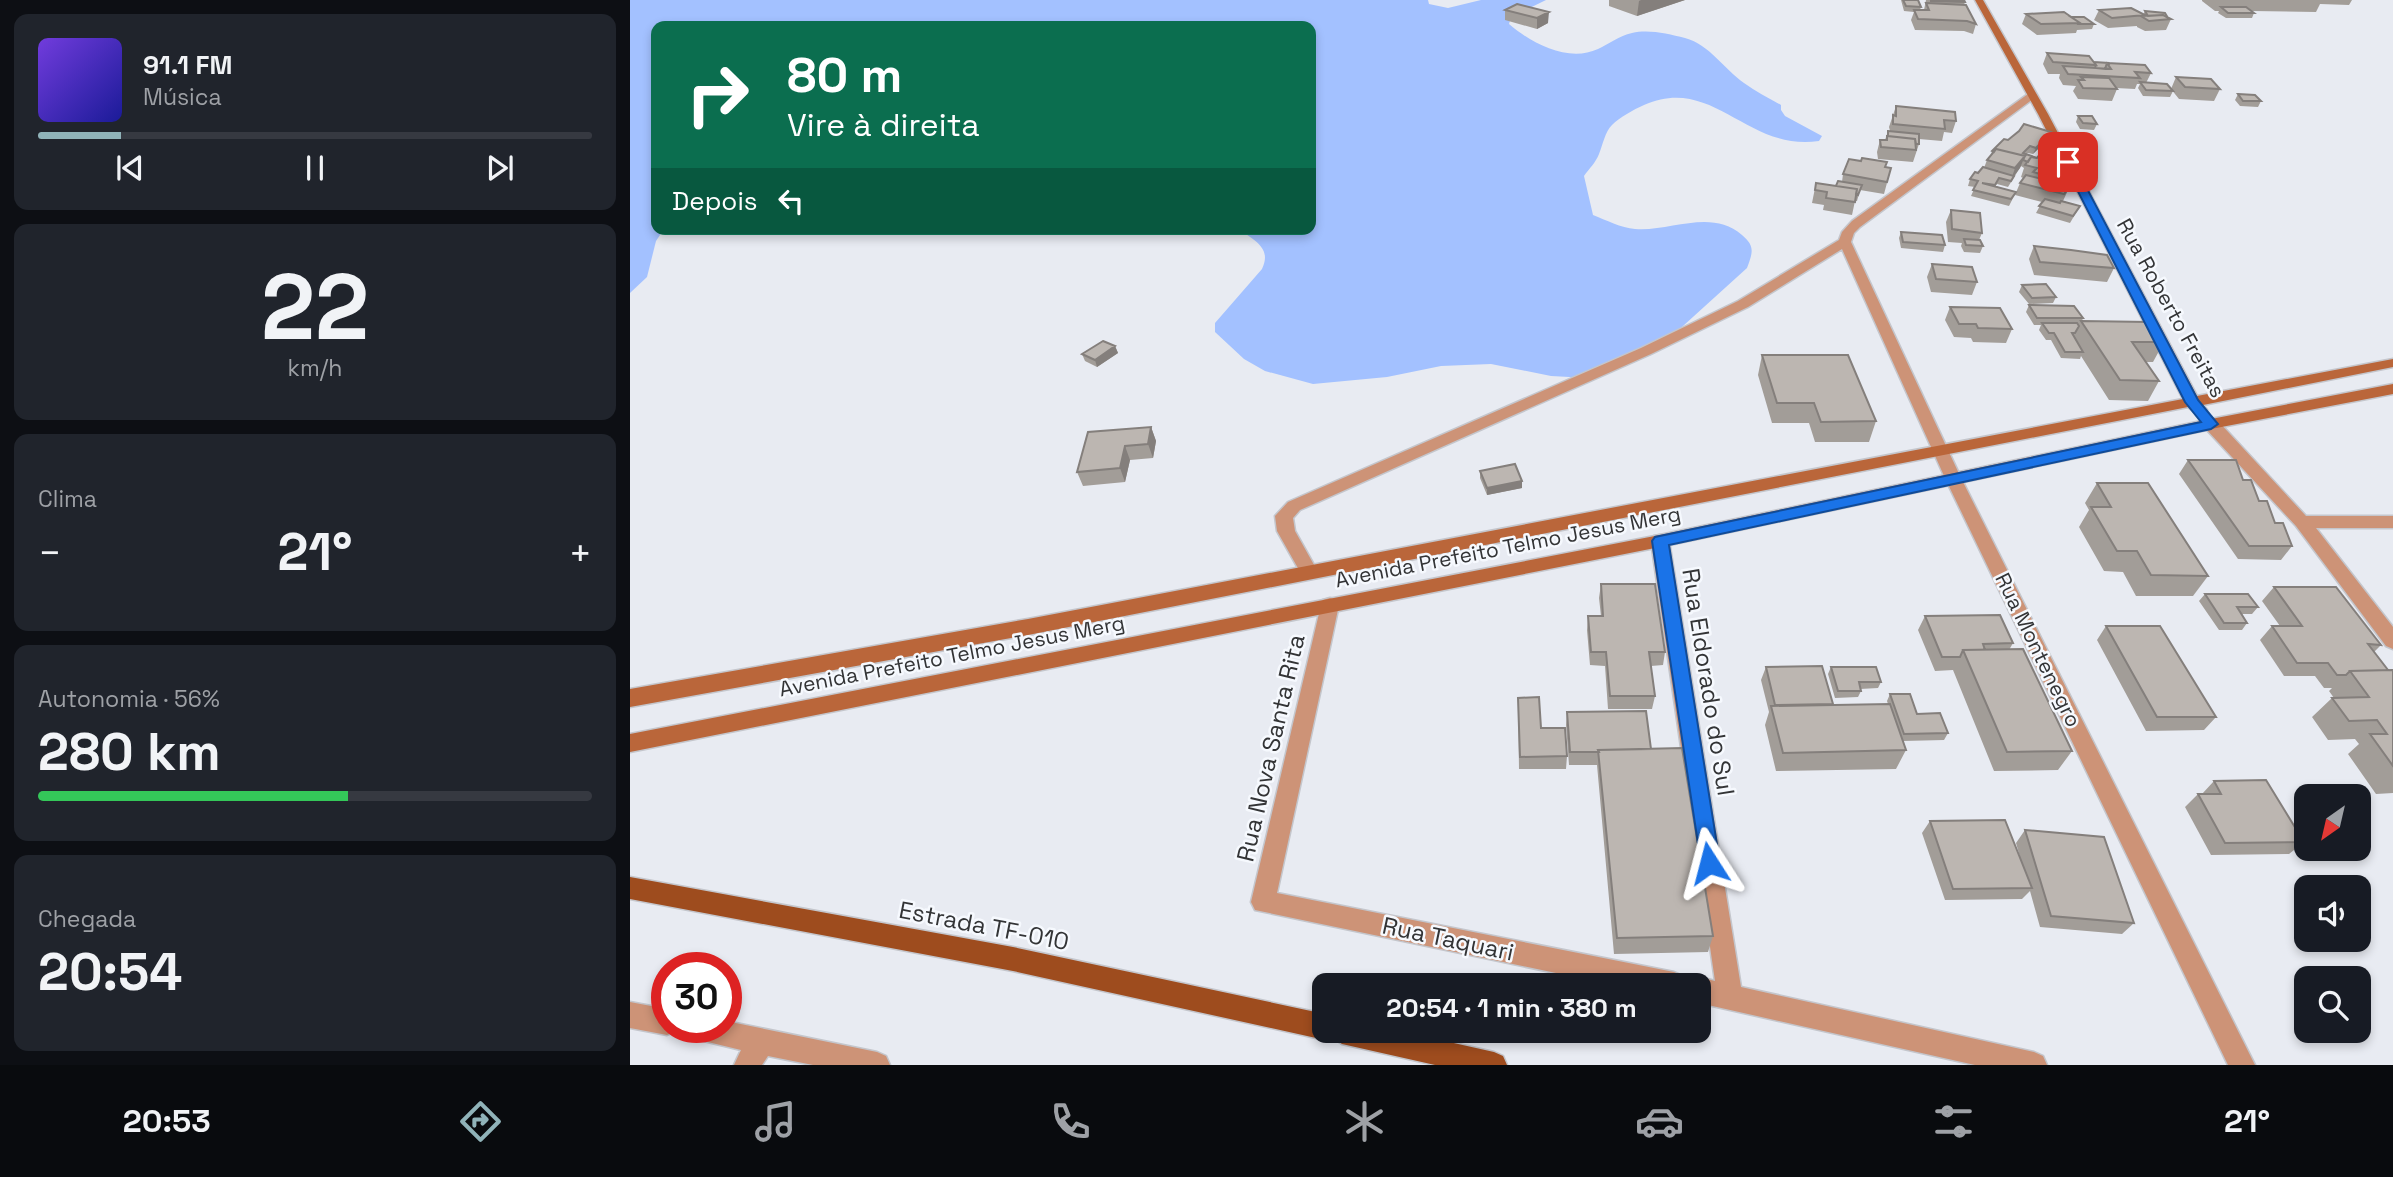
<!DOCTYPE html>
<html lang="pt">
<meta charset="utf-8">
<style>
:root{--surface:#171b24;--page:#20242c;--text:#f1f3f6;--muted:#9ea1a6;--line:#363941;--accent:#90b3b9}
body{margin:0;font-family:"Space Grotesk",sans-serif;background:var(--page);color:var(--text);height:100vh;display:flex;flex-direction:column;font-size:26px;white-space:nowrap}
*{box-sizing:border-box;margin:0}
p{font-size:23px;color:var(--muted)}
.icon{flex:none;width:38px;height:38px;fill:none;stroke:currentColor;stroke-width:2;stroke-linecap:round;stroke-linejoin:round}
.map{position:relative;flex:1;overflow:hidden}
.panel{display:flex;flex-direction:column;gap:14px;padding:14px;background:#0d0f14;width:630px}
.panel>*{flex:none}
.guide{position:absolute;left:21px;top:21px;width:665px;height:214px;border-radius:14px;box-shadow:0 4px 10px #0003;background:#0b6e4f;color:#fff;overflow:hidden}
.needle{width:46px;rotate:214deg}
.controls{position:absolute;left:1664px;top:784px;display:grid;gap:14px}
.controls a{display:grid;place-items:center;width:77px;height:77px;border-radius:14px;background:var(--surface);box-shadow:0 4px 10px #0003;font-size:35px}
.speed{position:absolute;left:21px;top:952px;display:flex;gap:14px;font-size:35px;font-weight:700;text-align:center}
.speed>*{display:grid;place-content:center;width:91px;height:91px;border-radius:50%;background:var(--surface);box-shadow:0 4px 10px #0003;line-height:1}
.speed .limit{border:10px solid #d22;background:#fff;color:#111}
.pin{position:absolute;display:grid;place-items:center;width:60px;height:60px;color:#fff;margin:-30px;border-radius:14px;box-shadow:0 4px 10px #0006}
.me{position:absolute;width:77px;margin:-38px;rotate:351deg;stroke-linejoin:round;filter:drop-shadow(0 0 5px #0008)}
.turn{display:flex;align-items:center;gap:24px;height:147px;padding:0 21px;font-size:32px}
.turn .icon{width:91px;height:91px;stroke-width:2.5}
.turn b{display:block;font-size:49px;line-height:60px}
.then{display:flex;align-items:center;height:66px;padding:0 21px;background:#0003;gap:14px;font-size:26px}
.big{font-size:52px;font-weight:700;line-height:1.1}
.panel .widget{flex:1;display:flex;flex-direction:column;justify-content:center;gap:10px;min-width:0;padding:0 24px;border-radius:14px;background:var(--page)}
.panel .dial{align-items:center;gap:0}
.dial b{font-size:91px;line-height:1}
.song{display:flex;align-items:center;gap:21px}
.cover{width:84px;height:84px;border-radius:10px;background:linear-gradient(135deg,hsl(260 70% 55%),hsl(240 70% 35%))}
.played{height:7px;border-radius:4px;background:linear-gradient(90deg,var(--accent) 15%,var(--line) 15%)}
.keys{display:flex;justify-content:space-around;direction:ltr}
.heat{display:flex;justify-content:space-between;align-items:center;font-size:38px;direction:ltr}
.charge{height:10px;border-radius:5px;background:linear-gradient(90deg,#34c759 56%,var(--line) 0)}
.trip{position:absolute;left:682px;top:973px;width:399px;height:70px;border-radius:14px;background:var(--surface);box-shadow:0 4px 10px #0003;font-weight:700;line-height:70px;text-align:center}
.tab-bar{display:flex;height:112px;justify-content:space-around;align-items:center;background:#090b0e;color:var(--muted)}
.tab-bar .icon{width:49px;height:49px}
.tab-bar .selected{color:var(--accent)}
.tab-bar b{font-size:32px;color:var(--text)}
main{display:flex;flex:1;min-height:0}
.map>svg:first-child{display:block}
.green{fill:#a3c1ff}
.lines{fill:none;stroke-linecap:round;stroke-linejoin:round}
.street-casing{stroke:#c4c6cc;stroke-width:3}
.secondary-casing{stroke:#c4c6cc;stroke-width:3}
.primary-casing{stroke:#c4c6cc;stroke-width:3}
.street{fill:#cd9377;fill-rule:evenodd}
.secondary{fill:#ba663a;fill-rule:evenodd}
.primary{fill:#9e4c1e;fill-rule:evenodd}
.wall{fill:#a29d98}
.shaded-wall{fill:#847f7c}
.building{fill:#bcb6b1;stroke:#847f7c;stroke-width:2}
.route{fill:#1a73e8;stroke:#114b97;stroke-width:2}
.labels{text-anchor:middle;stroke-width:5;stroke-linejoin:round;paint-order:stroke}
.street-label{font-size:21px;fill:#333436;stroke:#f6f9fe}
.near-street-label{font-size:24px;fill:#333436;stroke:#f6f9fe}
</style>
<main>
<section class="panel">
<div class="widget">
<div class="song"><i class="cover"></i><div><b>91.1 FM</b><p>Música</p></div></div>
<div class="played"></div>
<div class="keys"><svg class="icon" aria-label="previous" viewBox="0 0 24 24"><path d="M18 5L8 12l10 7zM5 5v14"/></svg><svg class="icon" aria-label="pause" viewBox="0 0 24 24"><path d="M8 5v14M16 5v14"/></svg><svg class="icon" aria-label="next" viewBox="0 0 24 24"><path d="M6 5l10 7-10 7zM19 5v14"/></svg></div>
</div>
<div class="widget dial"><b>22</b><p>km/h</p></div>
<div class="widget"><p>Clima</p>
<div class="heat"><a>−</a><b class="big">21°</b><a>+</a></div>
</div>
<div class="widget"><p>Autonomia · 56%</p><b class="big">280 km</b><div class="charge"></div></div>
<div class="widget"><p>Chegada</p><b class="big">20:54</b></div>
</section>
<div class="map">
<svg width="1763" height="1065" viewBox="0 0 1763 1065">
<rect width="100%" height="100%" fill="#e8ebf2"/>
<path class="green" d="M0,0H798L799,4L818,8L851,0H916L881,17L879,24C901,43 938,63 968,49C979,44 989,36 1002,33C1019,29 1038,34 1055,38C1080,45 1094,69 1114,83C1126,92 1139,98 1151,105V110L1155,116L1192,136L1189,141C1117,152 1083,74 1014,105C1003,110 990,117 982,125C975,132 973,144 969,154C966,162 959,169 954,176L963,215C976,220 991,228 1005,229C1040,232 1081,208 1112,235C1125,246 1123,252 1117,268L1021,355L977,374L958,378L921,376L861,364L811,366L757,377L683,384L635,371L614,359L585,332V323L632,269C642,248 625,241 609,229H681V26H26V229H34L26,241L17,277L0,293Z"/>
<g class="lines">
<g class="street-casing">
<path id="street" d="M1398,94L1407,96L1230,227L1224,233L1221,242L1331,478L1625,1065H1598L1315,478L1212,249L1118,307L1021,354L670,510L663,518L665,531L688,572L685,577H673L647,531L645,516L658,502L1011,348L1108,301L1209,240L1212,232L1222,221Z
M1581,419L1587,420L1676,516H1763V528H1686L1763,627V649L1756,646L1666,526L1575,428L1573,424Z
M1030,535L1036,536L1039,541L1111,987L1404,1052L1413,1056L1417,1065H1345L1069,1003V985H1058L1060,981L1069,977L1085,981L1021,541L1024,536Z
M700,598L707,600L709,605L647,893L1044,972L1053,976L1057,985H983L625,910L621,902L691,605L693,600Z
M0,1002L37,1009V1027H48L46,1031L37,1035L0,1028Z
M96,1021L247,1052L256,1056L260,1065H183L138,1056L132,1065H104L111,1050L53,1036L49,1027H96Z"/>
</g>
<g class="secondary-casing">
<path id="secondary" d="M1345,0H1353L1418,114L1567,396L1763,359V367L1573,405L1577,410L1569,415L1558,407L398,635L0,707V689L398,619L1553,399L1408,114Z
M1763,384V394L1581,429L1030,547L0,752V734L1030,535L1581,419Z"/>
</g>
<g class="primary-casing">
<path id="primary" d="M0,877L383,947L695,1014V1031H770L864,1052L873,1056L877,1065H805L712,1044L702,1037L695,1040L383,971L0,899Z"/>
</g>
<use href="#street" class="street"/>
<use href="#secondary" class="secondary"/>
<use href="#primary" class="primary"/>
</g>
<path class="wall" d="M979,0H1055L1007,16L979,6Z
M1271,0H1288L1291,7L1290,10H1294L1296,0H1334L1335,2L1334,5L1346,24L1343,34L1334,31L1285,30L1281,20L1284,12L1274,11Z
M1572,0H1722L1719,5L1690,4L1686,12L1622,11L1624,13L1622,18H1596L1588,13L1589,11H1585L1572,1Z
M887,4L918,23L907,29L875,20V10Z
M1469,10L1513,15L1515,11L1541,19L1536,30L1515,31L1507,27V26L1478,28L1464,20Z
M1396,14L1441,17L1464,24L1462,29L1447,30L1446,33L1407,35L1392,24Z
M1417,53L1480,64L1521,73L1516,83L1543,91L1540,97L1513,96L1508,88L1510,84H1507L1505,89L1486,88L1487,89L1482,101L1448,99L1443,91L1446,86L1433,85L1429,78L1430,74H1418L1413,64Z
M1546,77L1590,89L1584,101L1549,99L1541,89Z
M1608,94L1631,101L1628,107L1610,106L1605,100Z
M1266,106L1326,121L1322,133L1314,132L1312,141L1289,139V144L1283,162L1248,159L1247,152L1250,140H1255L1258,131H1260L1259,127Z
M1448,116L1467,124L1464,130L1450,129L1446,122Z
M1419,138L1403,154L1398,153L1396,154L1407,158L1441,162L1436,172V185L1440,186L1433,201L1450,206L1440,223L1406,213L1412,202L1385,195L1390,183L1393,178L1391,177L1394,168L1391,166L1378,187L1367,184L1365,187L1386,192L1379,206L1341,196L1345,187L1338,186L1340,179L1354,168L1357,160L1361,156L1362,151L1378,140Z
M1255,167L1261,168L1254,194L1230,190L1227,201H1225L1222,215L1193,210L1194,205L1182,203L1186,183L1206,186L1212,182L1213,174Z
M1321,210L1352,233L1349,240L1353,246L1350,253L1334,252L1331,246L1332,243L1318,242L1316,222Z
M1271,232L1315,245L1313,252L1271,248L1269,238Z
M1404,246L1484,268L1477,282L1404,275L1399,259Z
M1302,264L1347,282L1342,295L1301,292L1297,277Z
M1392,285L1426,297L1423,303L1399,304L1389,292Z
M1399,305L1453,318L1452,321L1534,342L1523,362H1516L1529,381L1518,401L1479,400L1451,356L1450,359L1431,358L1421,340H1416L1409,330L1411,325H1404L1396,312Z
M1320,307L1382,329L1376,343L1343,342L1341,338L1324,337L1315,320Z
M485,346L488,353L467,367L455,361L452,354Z
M1132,355L1246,421L1239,442H1185L1179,423H1142L1128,375Z
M521,427L526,441L523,458L500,460L495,482L453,486L447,472Z
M1558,460L1613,480L1662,546L1651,560L1608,559L1549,474Z
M850,471L892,488L857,495L850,478Z
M1467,483L1578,576L1563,596H1506L1493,572L1474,571L1449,527L1459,510L1455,503Z
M971,584L1035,652L1033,665L1021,666L1025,696L1022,709H978L975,666L960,665L957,630L958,616H971L969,598Z
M1644,587L1751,645L1744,652L1758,670H1763V793L1746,794L1718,754L1729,744L1725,739L1698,740L1682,717L1702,698H1704L1699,691L1702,688H1694L1685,676H1654L1630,640L1642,626H1650L1632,601Z
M1575,594L1628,607L1622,614H1612L1617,623L1612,630H1589L1569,601Z
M1295,616L1383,643L1379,650L1442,751L1428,770L1364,771L1323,670L1305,671L1288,630Z
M1476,626L1586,717L1574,730L1516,731L1467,640Z
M1136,667L1203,704H1258L1257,701L1260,694L1287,714L1318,733L1314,740L1273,741L1276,750L1266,769L1146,771L1135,725L1139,712L1131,680Z
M1201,667L1251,682L1248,688L1230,689L1231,691L1228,697L1205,698L1198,674Z
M888,698L911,728L937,756L936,769H889Z
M937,712L1021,749L1083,936L1078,952L984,954L967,765H939L936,725Z
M1584,781L1674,842L1659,854L1581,855L1555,807L1568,794H1572Z
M1300,821L1390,857L1386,843L1395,830L1504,923L1492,934L1410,927L1400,891L1392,899L1315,900L1292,833Z"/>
<path class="shaded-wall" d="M1011,0H1055L1007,16L1009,1Z
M919,12L918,23L907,29V18Z
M1421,132L1419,138L1403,154L1406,148Z
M1395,156L1390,168L1381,180L1385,168Z
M485,346L488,353L467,367L465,360Z
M521,427L526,441L523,458L518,444Z
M495,446L500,460L495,482L490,468Z
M892,481V488L857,495V488Z"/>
<path class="building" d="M1273,0H1288L1291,7L1276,6Z
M1301,0H1334L1335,2L1301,1Z
M1296,3L1336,5L1346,24L1337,21L1288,19L1284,10H1299Z
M887,4L919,12L907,18L875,10Z
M1591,7H1616L1624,13H1598Z
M1501,8L1515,15L1482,18L1469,10Z
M1515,11L1535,13L1538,18L1533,15L1518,16Z
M1434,12L1450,23L1411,24L1396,14Z
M1533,15L1541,19L1519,21L1511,16Z
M1441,17H1454L1464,24H1449L1450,23Z
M1417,53L1459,56L1466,65L1423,62Z
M1464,62L1479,63L1480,64L1477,63L1475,69L1465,68L1466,65Z
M1477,63L1515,65L1521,73L1505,72L1510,78L1438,74L1433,66L1481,69Z
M1451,77L1479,78L1487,89L1453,88L1448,80H1454Z
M1546,77L1581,79L1590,89L1555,87Z
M1510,82L1537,84L1543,91L1516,90Z
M1608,94L1625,95L1631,101H1613Z
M1266,106L1325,112L1326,121L1314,120L1315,129L1263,124V115L1266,116Z
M1448,116H1462L1467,124L1453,123Z
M1394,124L1421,132L1406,148L1400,146L1393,153L1407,158L1401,157L1398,162L1393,160L1395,156L1366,149L1364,152L1362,151L1374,139L1378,140L1389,131Z
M1258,131L1289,134V144H1286L1285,139L1258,136Z
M1257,136L1285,139L1286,150L1251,147L1250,140H1257Z
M1366,149L1395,156L1385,168L1357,160Z
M1410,154L1441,162L1437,168L1426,165L1423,169L1441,173L1435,181L1403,172L1407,168L1395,165L1401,157L1407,158Z
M1232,158L1257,162L1255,167L1261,168L1257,182L1213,174L1219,159L1231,161Z
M1353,167L1384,176L1381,181L1369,178L1365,185L1352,183L1386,192L1381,199L1343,190L1348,181L1340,179L1345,172L1348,173Z
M1396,175L1440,186L1434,194L1390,183Z
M1208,181L1232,185L1228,195L1226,194L1227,189L1206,186Z
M1186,183L1227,189L1225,202L1196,198L1197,192L1185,190Z
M1415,199L1430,203L1431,201L1450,206L1443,216L1409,206Z
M1321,210L1350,213L1352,233L1322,229Z
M1271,232L1312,235L1315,245L1273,242Z
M1334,239L1350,240L1353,246L1336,245Z
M1404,246L1441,250L1477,255L1484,268L1410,262Z
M1302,264L1342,267L1347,282L1306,279Z
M1416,284L1426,297L1402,298L1392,285Z
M1399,305L1444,306L1453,318H1407Z
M1320,307L1370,308L1382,329L1348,328L1346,324H1329Z
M1451,321L1519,322L1534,342H1502L1529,381L1490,380Z
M1412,323H1447L1449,326L1445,333H1442L1453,352H1435L1424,333H1419Z
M473,341L485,346L465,360L452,354Z
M1132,355H1218L1246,421L1191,422L1184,403H1147Z
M521,427L518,444L495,446L490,468L447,472L458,432Z
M1558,460H1606L1613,480H1621L1629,501H1637L1645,523H1653L1662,546H1619Z
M885,464L892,481L857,488L850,471Z
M1467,483H1518L1578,576L1521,575L1507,551H1487L1461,507H1481Z
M971,584H1025L1035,652H1019L1025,696H980L976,652H961L958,616H973Z
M1644,587H1706L1751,645L1738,644L1758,670L1720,671L1716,675H1707L1698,663H1667L1642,626H1672Z
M1575,594H1618L1628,607H1607L1617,623H1594Z
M1370,615L1383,643L1353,644L1355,650H1333L1330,657H1312L1295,616Z
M1476,626H1530L1586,717H1527Z
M1393,649L1442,751L1377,752L1333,650Z
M1192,666L1203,704L1145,705L1136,667Z
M1201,667H1246L1251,682H1229L1231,691H1208Z
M1763,670V766L1740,734H1757L1747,720L1719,721L1702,698L1739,697L1720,671Z
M1260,694H1280L1287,714L1310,713L1318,733L1274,734Z
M909,697L911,728H935L937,756L890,757L888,698Z
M1260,704L1276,750L1153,753L1141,706Z
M1016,711L1021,749L968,750L969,752H940L937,712Z
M1052,748L1083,936L987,938L968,750Z
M1636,780L1674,842L1595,843L1568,794H1591L1584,781Z
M1375,820L1402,888L1323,889L1300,821Z
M1395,830L1474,837L1504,923L1421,916Z"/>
<path class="route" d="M1438,159L1443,162L1568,400L1588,424L1581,429L1039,545L1090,863L1087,870L1079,873L1072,870L1022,541L1025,537L1571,422L1555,402L1433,162Z"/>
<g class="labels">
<g class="street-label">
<text transform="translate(1541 308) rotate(61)" y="7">Rua Roberto Freitas</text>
<text transform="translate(878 547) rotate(-11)" y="7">Avenida Prefeito Telmo Jesus Merg</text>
<text transform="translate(1408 650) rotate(64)" y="7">Rua Montenegro</text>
<text transform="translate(322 656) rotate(-11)" y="7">Avenida Prefeito Telmo Jesus Merg</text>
</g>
<g class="near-street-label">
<text transform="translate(1078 682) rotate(81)" y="8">Rua Eldorado do Sul</text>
<text transform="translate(641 748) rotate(-77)" y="8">Rua Nova Santa Rita</text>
<text transform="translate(354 926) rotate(11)" y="8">Estrada TF-010</text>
<text transform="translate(818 939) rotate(12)" y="8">Rua Taquari</text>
</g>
</g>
</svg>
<div class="controls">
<a><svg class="needle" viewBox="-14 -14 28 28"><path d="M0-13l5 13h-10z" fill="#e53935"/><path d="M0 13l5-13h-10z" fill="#9ea1a6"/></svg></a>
<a><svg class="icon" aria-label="sound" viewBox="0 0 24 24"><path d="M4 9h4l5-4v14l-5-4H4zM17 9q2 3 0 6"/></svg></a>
<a><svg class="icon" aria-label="search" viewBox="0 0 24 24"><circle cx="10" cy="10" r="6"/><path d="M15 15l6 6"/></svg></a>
</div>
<div class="speed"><div class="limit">30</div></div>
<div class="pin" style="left:1438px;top:162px;background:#d93025"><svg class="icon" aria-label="arrive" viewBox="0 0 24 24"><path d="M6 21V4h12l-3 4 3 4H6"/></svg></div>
<svg class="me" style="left:1079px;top:863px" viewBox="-20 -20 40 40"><path d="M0-17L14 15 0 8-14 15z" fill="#1a73e8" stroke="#fff" stroke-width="4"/></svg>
<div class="trip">20:54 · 1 min · 380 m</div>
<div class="guide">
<div class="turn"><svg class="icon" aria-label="right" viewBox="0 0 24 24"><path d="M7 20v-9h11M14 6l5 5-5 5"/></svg><div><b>80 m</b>Vire à direita</div></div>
<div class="then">Depois<svg class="icon" aria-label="left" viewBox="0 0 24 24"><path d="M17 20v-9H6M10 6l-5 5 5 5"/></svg></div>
</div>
</div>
</main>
<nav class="tab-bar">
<b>20:53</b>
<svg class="icon selected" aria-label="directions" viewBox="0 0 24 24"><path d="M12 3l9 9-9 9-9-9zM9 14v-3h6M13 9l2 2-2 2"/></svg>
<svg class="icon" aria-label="music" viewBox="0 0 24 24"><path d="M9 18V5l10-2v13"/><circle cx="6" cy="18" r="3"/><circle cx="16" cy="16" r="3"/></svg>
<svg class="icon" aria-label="phone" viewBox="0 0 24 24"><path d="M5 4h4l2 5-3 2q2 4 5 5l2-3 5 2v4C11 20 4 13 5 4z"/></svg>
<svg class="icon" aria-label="climate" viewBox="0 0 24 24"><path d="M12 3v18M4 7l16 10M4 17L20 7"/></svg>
<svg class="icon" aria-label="car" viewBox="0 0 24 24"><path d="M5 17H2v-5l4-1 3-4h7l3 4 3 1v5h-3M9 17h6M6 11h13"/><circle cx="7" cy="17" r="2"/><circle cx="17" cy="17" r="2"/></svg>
<svg class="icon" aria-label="filters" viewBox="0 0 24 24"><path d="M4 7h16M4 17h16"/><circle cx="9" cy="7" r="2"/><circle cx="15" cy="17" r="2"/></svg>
<b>21°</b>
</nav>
